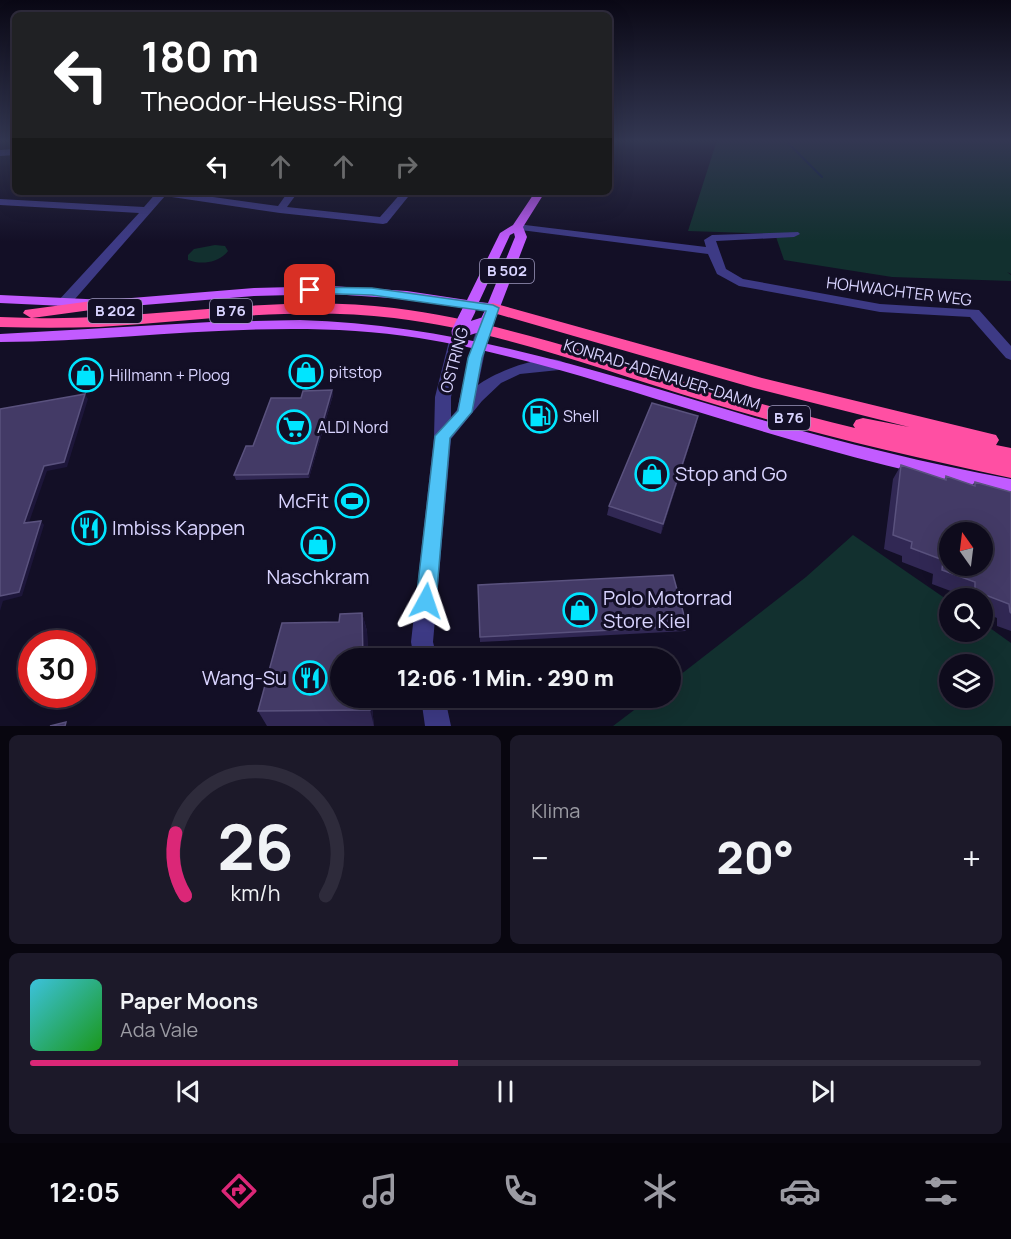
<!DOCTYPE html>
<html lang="de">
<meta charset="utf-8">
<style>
:root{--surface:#0e0b1c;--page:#1c1929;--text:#f1f3f6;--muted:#9b9ba3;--line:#2e2b3b;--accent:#db2777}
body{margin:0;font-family:Manrope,sans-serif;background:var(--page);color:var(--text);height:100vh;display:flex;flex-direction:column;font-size:22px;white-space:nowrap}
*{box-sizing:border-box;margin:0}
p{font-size:20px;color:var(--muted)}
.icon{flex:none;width:33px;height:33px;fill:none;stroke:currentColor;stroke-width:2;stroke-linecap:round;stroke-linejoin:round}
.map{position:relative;height:726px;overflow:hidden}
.drawer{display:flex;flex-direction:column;gap:9px;padding:9px;background:#08060f;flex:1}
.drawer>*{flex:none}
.top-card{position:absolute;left:12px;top:12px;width:600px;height:183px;border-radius:9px;box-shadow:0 6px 24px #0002,0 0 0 2px var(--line);background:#202124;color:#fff;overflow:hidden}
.needle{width:39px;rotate:346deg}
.controls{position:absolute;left:939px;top:522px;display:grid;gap:12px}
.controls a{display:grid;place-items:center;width:54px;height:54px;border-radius:50%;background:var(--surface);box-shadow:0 6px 24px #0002,0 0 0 2px var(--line);font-size:30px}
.speed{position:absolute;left:18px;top:630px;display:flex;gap:12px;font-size:30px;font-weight:700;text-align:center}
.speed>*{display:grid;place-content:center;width:78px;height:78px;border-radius:50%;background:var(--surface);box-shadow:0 6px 24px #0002,0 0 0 2px var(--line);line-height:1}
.speed .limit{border:9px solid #d22;background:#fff;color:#111}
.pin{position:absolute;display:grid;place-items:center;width:51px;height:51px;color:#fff;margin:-26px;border-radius:12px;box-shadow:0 3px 9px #0006}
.me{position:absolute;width:66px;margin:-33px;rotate:5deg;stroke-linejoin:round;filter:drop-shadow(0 0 4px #0008)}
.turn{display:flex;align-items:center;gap:21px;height:126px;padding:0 30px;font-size:27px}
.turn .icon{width:78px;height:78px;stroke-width:2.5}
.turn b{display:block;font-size:42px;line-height:51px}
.lanes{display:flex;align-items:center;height:57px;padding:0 30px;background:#0003;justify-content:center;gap:30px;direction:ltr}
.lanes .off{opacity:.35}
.big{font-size:45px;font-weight:800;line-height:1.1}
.drawer .tile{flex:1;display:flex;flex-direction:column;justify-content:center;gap:9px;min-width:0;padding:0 21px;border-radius:9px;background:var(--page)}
.drawer .dial{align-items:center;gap:0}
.dial svg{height:156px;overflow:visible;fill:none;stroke:var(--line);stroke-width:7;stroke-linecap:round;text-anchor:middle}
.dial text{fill:var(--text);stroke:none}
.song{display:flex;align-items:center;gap:18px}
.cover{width:72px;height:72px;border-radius:9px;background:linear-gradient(135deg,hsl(190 70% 55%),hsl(120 70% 35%))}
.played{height:6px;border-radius:3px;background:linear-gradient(90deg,var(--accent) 45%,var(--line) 45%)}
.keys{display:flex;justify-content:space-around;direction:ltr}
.heat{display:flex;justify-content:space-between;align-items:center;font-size:33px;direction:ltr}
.drawer .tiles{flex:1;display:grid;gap:9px;grid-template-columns:1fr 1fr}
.tile:last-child{grid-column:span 2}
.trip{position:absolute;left:330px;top:648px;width:351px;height:60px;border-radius:30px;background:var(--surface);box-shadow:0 6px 24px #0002,0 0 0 2px var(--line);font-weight:800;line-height:60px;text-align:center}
.tabs{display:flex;height:96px;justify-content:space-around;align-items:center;background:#06040b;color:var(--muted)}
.tabs .icon{width:42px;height:42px}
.tabs .current{color:var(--accent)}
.tabs b{font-size:27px;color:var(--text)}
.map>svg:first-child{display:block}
.green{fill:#12302f;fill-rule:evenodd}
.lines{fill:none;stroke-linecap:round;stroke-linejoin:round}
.stream{stroke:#0a1f44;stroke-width:2}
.minor{fill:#3d3a85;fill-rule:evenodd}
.major{fill:#c25bff;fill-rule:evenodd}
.highway{fill:#ff4fa3;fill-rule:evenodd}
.minor-bridge{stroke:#3d3a85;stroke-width:13}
.major-bridge{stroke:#c25bff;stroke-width:13}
.wall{fill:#312854}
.shaded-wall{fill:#1d163a}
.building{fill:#433a66;stroke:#5a527e;stroke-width:1.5;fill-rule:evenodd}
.route{fill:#4fc3f7;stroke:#337fa1;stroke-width:1.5}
.labels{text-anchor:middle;stroke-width:6;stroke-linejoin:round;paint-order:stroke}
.shield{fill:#130f26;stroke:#9e99be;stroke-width:1.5}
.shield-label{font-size:15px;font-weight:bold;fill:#d9d4ff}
.street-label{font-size:16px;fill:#d9d4ff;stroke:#130f26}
.poi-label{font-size:16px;fill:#d9d4ff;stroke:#130f26;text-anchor:start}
.near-poi-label{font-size:20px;fill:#d9d4ff;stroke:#130f26;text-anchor:start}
</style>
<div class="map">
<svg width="1011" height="726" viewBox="0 0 1011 726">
<rect width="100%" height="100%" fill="#130f26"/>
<path class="green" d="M717,140H1011V274L1007,272L1011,275V281L892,277L784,260L775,234L688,231Z
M215,245L225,246L228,251C219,263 201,265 188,260V255L194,249Z
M853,535L949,601L950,632H982L983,623L1011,643V726H613L650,698H670L671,682L806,577ZM950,664H982V698H950Z"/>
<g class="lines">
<path class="stream" d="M788,143L822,177"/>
<path class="minor" d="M15,149V155L0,156V150Z
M157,192H177L278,206L288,192H298L287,207L380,217L402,192H412L387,223L383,224L280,213L165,196L68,307H58L56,304L58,301L139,213L0,205V199L144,207Z
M517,224L706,247L704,240L712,235L798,232L800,234L794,237L716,241L726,269L743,279L880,304L979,310L1011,346V360L1006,358L970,317L880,312L739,286L717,274L708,254L513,229V225Z
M481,333L488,337L478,385C493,373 552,348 567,365L559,370L520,374L501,383L482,401L451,439L433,642L437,658H414L411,642L434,437L435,397L449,341L456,337L461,338L463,341L451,397V417L457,410L474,337Z
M421,698H445L451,726H425Z"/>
<path class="major" d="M535,192H545L523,227L527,237L497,315L490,319L483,315L485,311L476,309L469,314L464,313L463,308L407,299L331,294L254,296L107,308L0,303V295L107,300L254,288L331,286L407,291L467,300L500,233L513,225ZM514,233L515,237L488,303L479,302L510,235Z
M300,320C462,325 602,373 755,418C840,442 925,463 1011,479V493C907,473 806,445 705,414C611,385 517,354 419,338C279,316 140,341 0,342V334L211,322Z"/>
<path class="highway" d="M107,299L113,301L115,304L113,307L32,318C153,321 273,293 394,308C490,320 583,351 675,379C735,397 794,413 855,428L853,425L856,420L863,418L909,427L754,388L487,311L485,308L487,305L493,303L762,378L996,435L999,440L996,445L1011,448V478C908,456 805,432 704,401C602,370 501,331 394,318C295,306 197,321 99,327C66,328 33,328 0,327V317L31,318L23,313L25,310Z"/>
<path class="minor-bridge" d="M481,337L486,323"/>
<path class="major-bridge" d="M458,332L486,323L490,315
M458,332L469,310"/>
</g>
<path class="wall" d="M332,390L333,395L309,478L236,480L234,475L253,446L301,398Z
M696,425L661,534L607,515L609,506Z
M901,465L944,480L946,476L972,485L975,482L1011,492V631L997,626V618L982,612V598H964V596L932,584L933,574L902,562V556L884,549L893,479Z
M478,585L687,626L686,631L480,642Z
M362,613L367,631L368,658H340V698H371L374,726H267L258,711L339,622Z"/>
<path class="shaded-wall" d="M332,390L333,395L309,478L308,474Z
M85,394L88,399L67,467L47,471L27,528L24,523L44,466Z
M698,416L696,425L661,534L663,524Z
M41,521L44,525L22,596L3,601L0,611V596Z
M362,613L367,631L368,658H363Z
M368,698H371L374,726L370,710Z"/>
<path class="building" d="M332,390L308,474L234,475L246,446H253L271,398H301L303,391Z
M85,394L64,462L44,466L24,523L41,521L19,592L0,596V409Z
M652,403L698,416L663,524L609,506Z
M901,465L946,480V476L975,486V482L1011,492V613L1010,612L1009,604L975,591V582L942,570L943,560L911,548L912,542L893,535ZM950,532H982V566H950Z
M673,575L687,626L480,637L478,585Z
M362,613L363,658H340V698H368L370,710L258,711L282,623L339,622L340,614Z
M66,722L65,726H50Z"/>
<linearGradient id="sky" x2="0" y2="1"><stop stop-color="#0a0815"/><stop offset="0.58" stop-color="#333752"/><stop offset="1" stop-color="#333752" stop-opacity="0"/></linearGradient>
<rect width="1011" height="242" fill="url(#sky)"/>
<path class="route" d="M310,287L372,288L493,305L499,308L482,358L472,412L450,438L436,601L433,608L426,610L419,608L416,601L435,436L458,411L468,358L486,311L372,295L306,293V288Z"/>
<defs>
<g id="shop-ring" transform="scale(1.725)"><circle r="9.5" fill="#130f26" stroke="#00e5ff" stroke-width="1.5"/><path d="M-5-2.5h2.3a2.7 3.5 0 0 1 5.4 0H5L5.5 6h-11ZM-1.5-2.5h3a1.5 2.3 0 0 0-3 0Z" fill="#00e5ff"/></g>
<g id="fuel-ring" transform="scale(1.725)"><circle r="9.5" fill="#130f26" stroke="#00e5ff" stroke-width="1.5"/><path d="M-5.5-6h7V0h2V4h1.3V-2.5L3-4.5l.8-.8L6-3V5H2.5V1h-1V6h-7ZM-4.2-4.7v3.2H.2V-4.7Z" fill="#00e5ff"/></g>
<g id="supermarket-ring" transform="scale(1.725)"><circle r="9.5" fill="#130f26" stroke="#00e5ff" stroke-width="1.5"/><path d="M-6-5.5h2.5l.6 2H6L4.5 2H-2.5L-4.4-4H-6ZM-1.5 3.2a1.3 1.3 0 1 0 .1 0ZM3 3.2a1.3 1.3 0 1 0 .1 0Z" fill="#00e5ff"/></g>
<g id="stadium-ring" transform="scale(1.725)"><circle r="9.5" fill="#130f26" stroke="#00e5ff" stroke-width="1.5"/><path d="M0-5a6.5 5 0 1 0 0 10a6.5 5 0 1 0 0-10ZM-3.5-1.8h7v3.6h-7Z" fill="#00e5ff"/></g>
<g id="restaurant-ring" transform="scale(1.725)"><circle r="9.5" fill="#130f26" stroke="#00e5ff" stroke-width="1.5"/><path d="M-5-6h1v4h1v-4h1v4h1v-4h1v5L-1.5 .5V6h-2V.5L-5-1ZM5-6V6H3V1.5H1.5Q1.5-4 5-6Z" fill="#00e5ff"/></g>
</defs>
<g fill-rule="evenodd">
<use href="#shop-ring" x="306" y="372"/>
<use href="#shop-ring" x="86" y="375"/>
<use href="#fuel-ring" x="540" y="416"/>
<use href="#supermarket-ring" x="294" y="427"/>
<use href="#shop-ring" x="652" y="474"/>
<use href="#stadium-ring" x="352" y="501"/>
<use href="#restaurant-ring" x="89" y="528"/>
<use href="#shop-ring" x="318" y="544"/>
<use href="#shop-ring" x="580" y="610"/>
<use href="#restaurant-ring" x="310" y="678"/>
</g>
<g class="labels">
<g class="shield">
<rect x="480" y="259" width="54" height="24" rx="4.5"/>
<rect x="88" y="299" width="54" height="24" rx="4.5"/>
<rect x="210" y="299" width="42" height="24" rx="4.5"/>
<rect x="768" y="406" width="42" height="24" rx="4.5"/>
</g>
<g class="shield-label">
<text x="507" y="276">B 502</text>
<text x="115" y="316">B 202</text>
<text x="231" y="316">B 76</text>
<text x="789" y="423">B 76</text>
</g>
<g class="street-label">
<text transform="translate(899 291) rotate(7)" y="6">HOHWACHTER WEG</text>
<text transform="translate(454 360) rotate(-75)" y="6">OSTRING</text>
<text transform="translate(662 374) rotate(17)" y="6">KONRAD-ADENAUER-DAMM</text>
</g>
<g class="poi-label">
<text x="329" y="378">pitstop</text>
<text x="109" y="381">Hillmann + Ploog</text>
<text x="563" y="422">Shell</text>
<text x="317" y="433">ALDI Nord</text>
</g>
<g class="near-poi-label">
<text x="675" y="481">Stop and Go</text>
<text x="329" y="508" text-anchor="end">McFit</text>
<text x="112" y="535">Imbiss Kappen</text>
<text x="318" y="584" text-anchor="middle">Naschkram</text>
<text x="603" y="605">Polo Motorrad<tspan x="603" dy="23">Store Kiel</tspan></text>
<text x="287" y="685" text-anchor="end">Wang-Su</text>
</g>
</g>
</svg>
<div class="controls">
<a><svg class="needle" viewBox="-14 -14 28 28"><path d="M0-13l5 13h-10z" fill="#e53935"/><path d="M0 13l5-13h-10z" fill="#9b9ba3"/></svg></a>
<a><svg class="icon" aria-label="search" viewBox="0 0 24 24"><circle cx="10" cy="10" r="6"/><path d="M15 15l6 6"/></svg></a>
<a><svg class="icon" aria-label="layers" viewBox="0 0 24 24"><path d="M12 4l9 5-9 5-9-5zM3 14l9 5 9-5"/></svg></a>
</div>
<div class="speed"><div class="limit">30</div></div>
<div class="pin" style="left:310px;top:290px;background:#d93025"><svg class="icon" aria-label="arrive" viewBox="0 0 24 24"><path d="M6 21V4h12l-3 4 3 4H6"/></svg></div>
<svg class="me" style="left:426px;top:601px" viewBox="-20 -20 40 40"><path d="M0-17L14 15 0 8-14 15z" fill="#4fc3f7" stroke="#fff" stroke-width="4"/></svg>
<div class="trip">12:06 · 1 Min. · 290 m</div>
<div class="top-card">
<div class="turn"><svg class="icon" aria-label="left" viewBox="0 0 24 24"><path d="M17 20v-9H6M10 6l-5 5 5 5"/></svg><div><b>180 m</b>Theodor-Heuss-Ring</div></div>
<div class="lanes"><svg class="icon" aria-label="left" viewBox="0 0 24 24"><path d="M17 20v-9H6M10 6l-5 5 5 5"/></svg><svg class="icon off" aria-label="ahead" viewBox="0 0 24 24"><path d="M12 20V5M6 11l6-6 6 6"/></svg><svg class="icon off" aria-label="ahead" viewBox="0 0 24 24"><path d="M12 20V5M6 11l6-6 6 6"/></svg><svg class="icon off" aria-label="right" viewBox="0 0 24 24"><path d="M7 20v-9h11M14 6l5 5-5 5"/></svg></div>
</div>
</div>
<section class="drawer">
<div class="tiles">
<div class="tile dial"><svg viewBox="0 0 100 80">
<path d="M14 69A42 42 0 1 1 86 69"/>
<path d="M14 69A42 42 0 0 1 9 37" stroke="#db2777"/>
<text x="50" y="56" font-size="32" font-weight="700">26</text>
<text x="50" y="72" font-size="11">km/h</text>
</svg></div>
<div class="tile"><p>Klima</p>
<div class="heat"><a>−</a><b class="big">20°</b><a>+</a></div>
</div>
<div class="tile">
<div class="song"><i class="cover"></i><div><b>Paper Moons</b><p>Ada Vale</p></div></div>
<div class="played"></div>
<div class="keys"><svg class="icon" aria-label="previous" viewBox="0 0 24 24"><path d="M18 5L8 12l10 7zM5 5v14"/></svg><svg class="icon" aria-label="pause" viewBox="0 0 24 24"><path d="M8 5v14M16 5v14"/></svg><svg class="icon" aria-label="next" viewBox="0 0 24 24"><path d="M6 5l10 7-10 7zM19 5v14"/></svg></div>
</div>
</div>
</section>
<nav class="tabs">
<b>12:05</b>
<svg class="icon current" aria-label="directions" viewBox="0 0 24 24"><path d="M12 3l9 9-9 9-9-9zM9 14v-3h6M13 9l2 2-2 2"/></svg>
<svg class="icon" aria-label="music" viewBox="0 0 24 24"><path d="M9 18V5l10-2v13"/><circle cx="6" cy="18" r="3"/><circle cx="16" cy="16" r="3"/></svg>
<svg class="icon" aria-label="phone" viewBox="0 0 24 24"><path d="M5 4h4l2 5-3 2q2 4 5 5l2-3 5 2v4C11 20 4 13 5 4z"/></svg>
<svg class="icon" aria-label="climate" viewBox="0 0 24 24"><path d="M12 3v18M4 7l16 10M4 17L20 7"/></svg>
<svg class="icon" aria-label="car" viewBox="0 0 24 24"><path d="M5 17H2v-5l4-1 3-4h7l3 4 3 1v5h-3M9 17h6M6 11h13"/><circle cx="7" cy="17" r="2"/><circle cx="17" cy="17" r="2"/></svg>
<svg class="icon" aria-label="filters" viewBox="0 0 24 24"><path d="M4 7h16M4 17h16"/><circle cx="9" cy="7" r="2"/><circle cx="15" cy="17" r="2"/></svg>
</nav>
